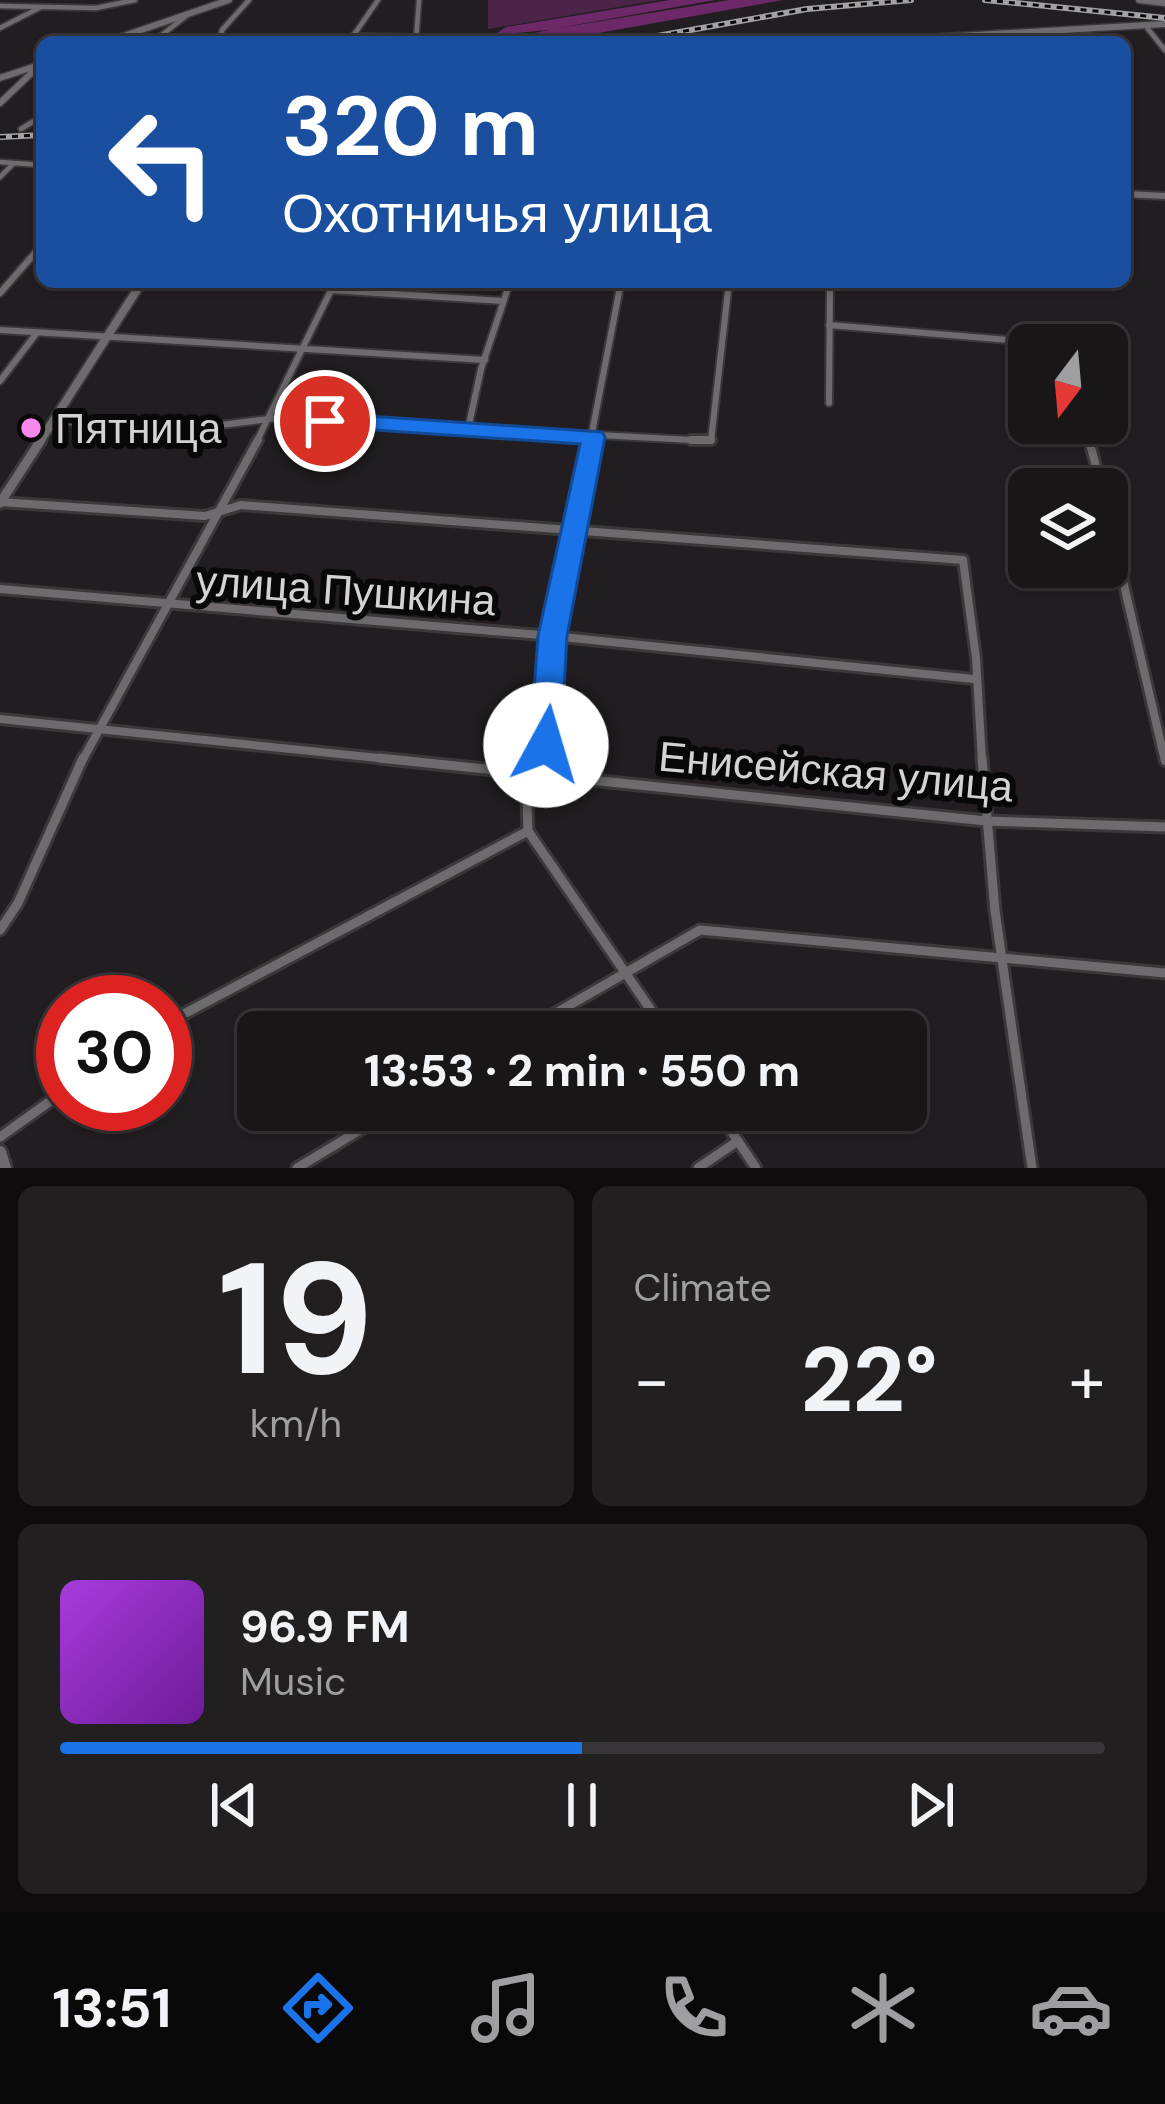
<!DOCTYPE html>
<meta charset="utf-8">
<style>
:root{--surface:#191618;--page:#221f21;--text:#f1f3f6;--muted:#9f9fa2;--line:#373537;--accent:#1a73e8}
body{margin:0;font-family:"DM Sans",sans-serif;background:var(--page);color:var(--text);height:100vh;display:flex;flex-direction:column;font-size:45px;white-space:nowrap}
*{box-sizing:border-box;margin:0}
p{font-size:39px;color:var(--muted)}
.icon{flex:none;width:66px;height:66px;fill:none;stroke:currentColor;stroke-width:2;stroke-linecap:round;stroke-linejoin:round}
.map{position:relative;height:1168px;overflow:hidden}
.details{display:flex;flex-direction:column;gap:18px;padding:18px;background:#0e0c0d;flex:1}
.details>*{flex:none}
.guide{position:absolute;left:36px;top:36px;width:1095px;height:252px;border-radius:18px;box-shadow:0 3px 9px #0004,0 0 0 3px var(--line);background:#1a4fa0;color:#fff;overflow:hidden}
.needle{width:78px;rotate:196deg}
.controls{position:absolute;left:1008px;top:324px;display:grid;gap:24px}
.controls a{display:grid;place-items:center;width:120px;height:120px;border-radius:18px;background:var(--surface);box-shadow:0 3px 9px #0004,0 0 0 3px var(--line);font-size:60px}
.speed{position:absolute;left:36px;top:975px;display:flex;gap:24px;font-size:60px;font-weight:700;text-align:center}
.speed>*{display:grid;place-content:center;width:156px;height:156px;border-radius:50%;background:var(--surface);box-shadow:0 3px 9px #0004,0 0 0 3px var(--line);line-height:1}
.speed .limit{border:18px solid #d22;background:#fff;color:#111}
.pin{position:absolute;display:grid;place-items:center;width:102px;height:102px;color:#fff;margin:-51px;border:6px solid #fff;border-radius:50%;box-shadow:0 3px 12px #0007}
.me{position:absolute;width:132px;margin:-66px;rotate:6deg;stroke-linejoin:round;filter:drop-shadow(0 0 9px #0008)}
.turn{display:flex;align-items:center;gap:42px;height:252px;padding:0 48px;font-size:54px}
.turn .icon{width:156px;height:156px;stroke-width:2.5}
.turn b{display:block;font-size:84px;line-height:102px}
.big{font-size:90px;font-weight:800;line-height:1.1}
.details .card{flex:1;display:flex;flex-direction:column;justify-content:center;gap:18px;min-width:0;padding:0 42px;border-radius:18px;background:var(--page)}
.details .dial{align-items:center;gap:0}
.dial b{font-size:156px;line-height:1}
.song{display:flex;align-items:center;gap:36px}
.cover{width:144px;height:144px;border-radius:18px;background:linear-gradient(135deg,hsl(280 70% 55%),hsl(280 70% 35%))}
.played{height:12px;border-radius:6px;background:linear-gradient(90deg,var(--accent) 50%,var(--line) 50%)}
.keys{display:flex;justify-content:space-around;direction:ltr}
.heat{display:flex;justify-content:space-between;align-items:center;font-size:66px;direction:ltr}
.details .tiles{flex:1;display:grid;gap:18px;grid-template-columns:1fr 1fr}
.card:last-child{grid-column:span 2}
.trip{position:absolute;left:237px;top:1011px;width:690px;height:120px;border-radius:18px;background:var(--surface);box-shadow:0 3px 9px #0004,0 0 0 3px var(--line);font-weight:800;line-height:120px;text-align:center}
.tabs{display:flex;height:192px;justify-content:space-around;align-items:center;background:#0a090a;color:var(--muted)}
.tabs .icon{width:84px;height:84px}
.tabs .on{color:var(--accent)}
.tabs b{font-size:54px;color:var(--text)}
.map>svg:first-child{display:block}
.green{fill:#4b2447}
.forest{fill:#6c2867}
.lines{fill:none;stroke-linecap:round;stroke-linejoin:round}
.minor-far3-casing{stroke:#3b383a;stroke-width:8}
.minor-far2-casing{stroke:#3b383a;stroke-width:10}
.minor-far1-casing{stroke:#3b383a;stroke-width:14}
.minor-casing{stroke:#3b383a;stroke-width:15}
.tertiary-far3-casing{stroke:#3b383a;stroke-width:9}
.tertiary-far2-casing{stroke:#3b383a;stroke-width:12}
.tertiary-far1-casing{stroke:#3b383a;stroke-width:15}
.tertiary-casing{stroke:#3b383a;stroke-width:18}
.secondary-casing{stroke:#3b383a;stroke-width:9}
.minor-far3{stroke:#6e6a6d;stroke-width:4.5}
.minor-far2{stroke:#6e6a6d;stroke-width:6}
.minor-far1{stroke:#6e6a6d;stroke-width:8}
.minor{stroke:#6e6a6d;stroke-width:9}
.tertiary-far3{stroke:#6e6a6d;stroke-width:6}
.tertiary-far2{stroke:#6e6a6d;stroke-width:8}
.tertiary-far1{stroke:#6e6a6d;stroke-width:9}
.tertiary{stroke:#6e6a6d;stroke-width:12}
.secondary{stroke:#6e6a6d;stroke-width:6}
.rail-casing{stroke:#a4a0a3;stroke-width:6}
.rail{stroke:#090809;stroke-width:3;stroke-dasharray:6;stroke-linecap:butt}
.route{fill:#1a73e8;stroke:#114b97;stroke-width:3}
.poi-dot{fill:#f788ec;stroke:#090809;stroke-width:4.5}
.labels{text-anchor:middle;stroke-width:12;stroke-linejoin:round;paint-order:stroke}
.poi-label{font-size:42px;fill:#d5d2d4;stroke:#090809;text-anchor:start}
.street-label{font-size:42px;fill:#d5d2d4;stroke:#090809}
</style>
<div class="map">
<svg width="1165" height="1168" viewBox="0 0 1165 1168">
<rect width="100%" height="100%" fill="#211d20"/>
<path class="green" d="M488,0H660L488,29Z"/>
<path class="forest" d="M670,0H715L553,29L729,0H783L548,42H487L549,30L494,35L506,27Z"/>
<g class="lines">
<g class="minor-far3-casing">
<path id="minor-far3" d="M0,6L96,8L135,0
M0,28L39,8
M1148,29L1165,50
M353,36L416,37
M416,41L419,0
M153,42L186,16
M219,42L222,30L249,0
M349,42L378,0
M21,129L42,116
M0,162L42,165
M0,177L13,164
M1125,194L1142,195"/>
</g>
<g class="minor-far2-casing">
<path id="minor-far2" d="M1125,194L1165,196
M331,290L503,301
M0,293L42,245
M829,325L1070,345
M0,330L485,360
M0,381L36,334
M829,403L830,282
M53,421L205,427L277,418L711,441L729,282
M1085,423L1090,443
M468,429L481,369L510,282
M256,443L335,282
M590,443L621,282"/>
</g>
<g class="minor-far1-casing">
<path id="minor-far1" d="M691,440H711
M1089,440L1102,489
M0,502L205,516L241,505L963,560L976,658L982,761
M1107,512L1165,761
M0,589L552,636L974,679
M0,719L408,761
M82,761L258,440
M541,761L551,708L552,636L590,440"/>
</g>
<g class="minor-casing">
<path id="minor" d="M379,758L986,821L1165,827
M542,758L527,802L528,831L666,1032
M982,758L995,911L1032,1168
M0,930L18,903L83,758
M165,1024L528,831
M523,1032L700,930L1165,973
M717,1110L756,1168
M0,1137L63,1092
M297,1168L393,1110
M698,1168L738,1141"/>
</g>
<g class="tertiary-far3-casing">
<path id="tertiary-far3" d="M858,42L1165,24
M0,103L41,64"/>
</g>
<g class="tertiary-far2-casing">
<path id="tertiary-far2" d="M39,443L142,282"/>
</g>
<g class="tertiary-far1-casing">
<path id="tertiary-far1" d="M0,503L41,440"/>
</g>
<g class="tertiary-casing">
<path id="tertiary" d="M0,1152L5,1168"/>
</g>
<g class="secondary-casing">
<path id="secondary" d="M1139,0L1165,3
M106,42L229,0
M0,78L42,64"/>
</g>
<use href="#minor-far3" class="minor-far3"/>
<use href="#minor-far2" class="minor-far2"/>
<use href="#minor-far1" class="minor-far1"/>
<use href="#minor" class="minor"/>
<use href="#tertiary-far3" class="tertiary-far3"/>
<use href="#tertiary-far2" class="tertiary-far2"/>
<use href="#tertiary-far1" class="tertiary-far1"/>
<use href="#tertiary" class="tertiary"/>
<use href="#secondary" class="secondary"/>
<g class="rail-casing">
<path id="rail" d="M985,0L1165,18
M624,42L807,9L911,0
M0,137L42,135"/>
</g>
<use href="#rail" class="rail"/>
</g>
<path class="route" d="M325,413L602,432L605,437L567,636L561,745L557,754L546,758L535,754L530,745L538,636L580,444L316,426L313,421Z"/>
<circle class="poi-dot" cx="31" cy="428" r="12"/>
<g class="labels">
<g class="poi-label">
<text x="55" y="443">Пятница</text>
</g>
<g class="street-label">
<text transform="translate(346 590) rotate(4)" y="15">улица Пушкина</text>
<text transform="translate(836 771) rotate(5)" y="15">Енисейская улица</text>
</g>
</g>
</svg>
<div class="controls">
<a><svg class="needle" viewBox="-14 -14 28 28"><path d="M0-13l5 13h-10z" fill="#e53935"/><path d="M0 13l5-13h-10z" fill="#9f9fa2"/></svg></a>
<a><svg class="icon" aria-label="layers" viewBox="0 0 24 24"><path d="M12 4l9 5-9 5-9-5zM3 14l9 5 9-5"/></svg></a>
</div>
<div class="speed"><div class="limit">30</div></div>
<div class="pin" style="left:325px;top:421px;background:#d93025"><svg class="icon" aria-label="arrive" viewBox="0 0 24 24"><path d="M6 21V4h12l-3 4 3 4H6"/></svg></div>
<svg class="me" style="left:546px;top:745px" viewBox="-20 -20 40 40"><circle r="19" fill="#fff"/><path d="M0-13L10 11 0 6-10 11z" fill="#1a73e8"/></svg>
<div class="trip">13:53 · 2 min · 550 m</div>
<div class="guide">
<div class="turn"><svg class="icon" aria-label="left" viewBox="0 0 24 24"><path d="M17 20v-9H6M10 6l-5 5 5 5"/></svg><div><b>320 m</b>Охотничья улица</div></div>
</div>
</div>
<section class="details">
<div class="tiles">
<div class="card dial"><b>19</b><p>km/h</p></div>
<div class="card"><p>Climate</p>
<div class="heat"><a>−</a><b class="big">22°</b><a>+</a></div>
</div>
<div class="card">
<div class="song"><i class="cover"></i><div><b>96.9 FM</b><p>Music</p></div></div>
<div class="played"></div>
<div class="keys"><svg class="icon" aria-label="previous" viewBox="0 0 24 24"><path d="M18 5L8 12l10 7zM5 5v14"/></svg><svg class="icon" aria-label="pause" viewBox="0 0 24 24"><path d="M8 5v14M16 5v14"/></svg><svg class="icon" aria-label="next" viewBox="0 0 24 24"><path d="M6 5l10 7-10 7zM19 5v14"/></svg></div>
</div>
</div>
</section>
<nav class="tabs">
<b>13:51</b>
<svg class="icon on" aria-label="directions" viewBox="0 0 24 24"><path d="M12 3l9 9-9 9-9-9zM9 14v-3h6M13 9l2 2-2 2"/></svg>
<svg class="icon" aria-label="music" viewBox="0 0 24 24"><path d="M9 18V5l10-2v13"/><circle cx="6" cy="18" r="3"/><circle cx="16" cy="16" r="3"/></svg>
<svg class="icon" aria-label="phone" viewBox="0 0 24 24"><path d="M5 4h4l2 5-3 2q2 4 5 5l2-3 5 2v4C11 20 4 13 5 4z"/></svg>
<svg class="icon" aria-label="climate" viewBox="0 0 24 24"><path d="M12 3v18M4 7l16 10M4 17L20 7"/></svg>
<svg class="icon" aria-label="car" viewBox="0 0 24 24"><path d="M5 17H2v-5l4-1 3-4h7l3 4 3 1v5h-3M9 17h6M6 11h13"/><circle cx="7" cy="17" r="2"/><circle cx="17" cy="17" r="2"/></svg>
</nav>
